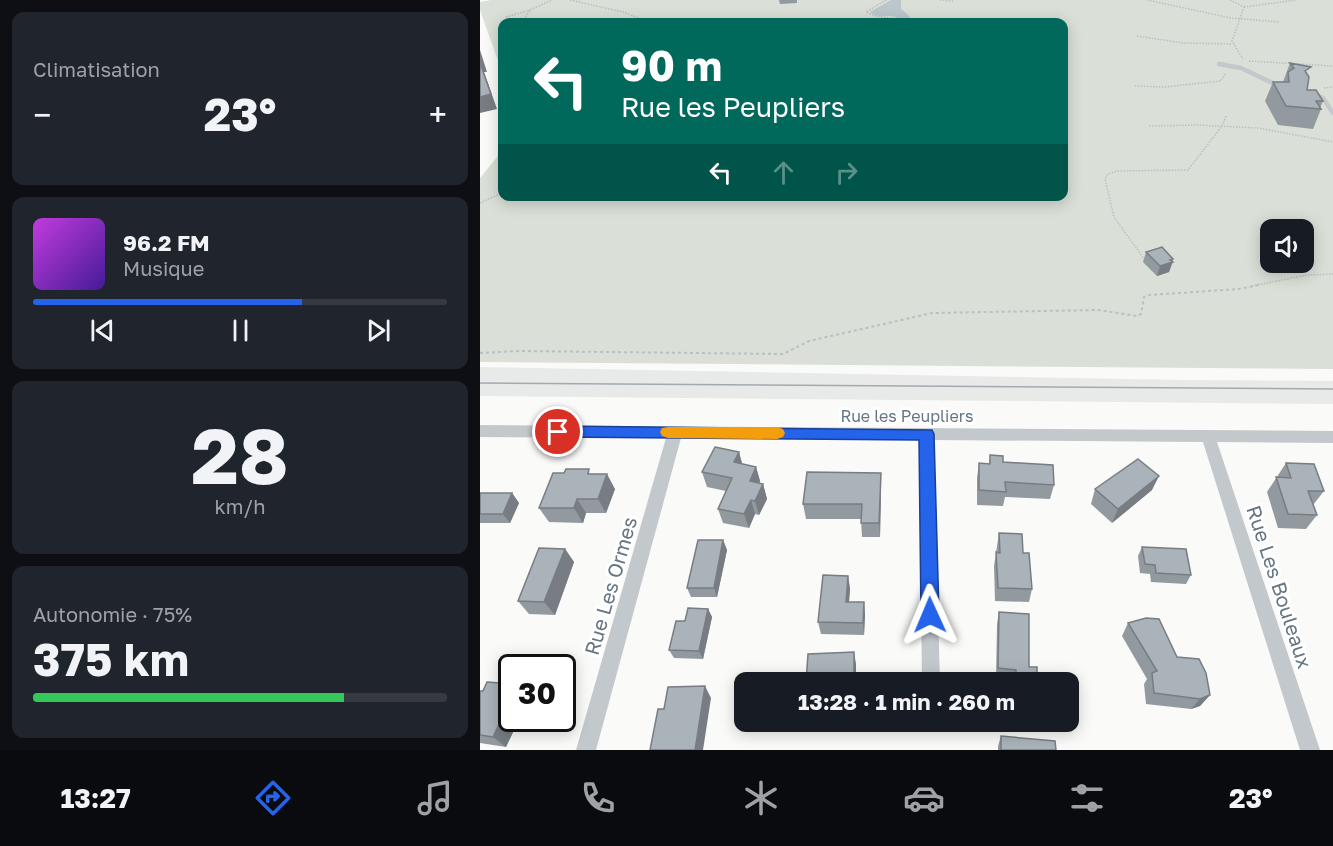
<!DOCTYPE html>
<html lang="fr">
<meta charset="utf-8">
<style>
:root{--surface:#171b24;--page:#20242c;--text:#f1f3f6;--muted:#9ea1a6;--line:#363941;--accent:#2563eb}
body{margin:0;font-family:"Golos Text",sans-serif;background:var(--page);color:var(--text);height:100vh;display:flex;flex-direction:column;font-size:22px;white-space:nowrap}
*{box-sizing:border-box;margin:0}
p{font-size:20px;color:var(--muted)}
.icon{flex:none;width:33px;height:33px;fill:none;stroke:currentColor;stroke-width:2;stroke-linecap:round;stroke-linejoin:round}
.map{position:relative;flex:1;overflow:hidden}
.drawer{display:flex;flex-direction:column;gap:12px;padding:12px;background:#0d0f14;width:480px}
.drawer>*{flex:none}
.banner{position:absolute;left:18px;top:18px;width:570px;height:183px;border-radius:12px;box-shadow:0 3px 15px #0003;background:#00695c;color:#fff;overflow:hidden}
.buttons{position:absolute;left:780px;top:219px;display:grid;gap:12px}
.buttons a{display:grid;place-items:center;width:54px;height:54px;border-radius:12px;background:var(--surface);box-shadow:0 3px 15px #0003;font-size:30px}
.speed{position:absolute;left:18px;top:654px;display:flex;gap:12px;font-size:30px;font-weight:700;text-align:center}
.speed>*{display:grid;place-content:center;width:78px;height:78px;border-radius:50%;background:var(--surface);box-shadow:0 3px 15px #0003;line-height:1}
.speed .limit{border:3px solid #111;border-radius:9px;background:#fff;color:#111}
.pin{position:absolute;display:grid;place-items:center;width:51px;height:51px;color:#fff;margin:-26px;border:3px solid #fff;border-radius:50%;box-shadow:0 2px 6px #0007}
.me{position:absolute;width:66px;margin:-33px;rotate:359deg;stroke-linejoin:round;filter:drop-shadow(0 0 4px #0008)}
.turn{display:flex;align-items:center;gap:21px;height:126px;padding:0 24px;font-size:27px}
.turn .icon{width:78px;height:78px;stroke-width:2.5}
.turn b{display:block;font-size:42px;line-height:51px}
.lanes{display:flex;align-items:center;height:57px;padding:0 24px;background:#0003;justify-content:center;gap:30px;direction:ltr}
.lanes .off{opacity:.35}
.big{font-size:45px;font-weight:700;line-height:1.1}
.drawer .widget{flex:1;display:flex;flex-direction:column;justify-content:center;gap:9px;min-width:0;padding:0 21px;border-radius:12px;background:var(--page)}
.drawer .dial{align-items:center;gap:0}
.dial b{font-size:78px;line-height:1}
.song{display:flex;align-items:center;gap:18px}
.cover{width:72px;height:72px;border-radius:9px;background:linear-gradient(135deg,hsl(290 70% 55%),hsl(260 70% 35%))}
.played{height:6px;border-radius:3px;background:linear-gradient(90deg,var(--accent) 65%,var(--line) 65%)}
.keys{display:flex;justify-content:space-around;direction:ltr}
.heat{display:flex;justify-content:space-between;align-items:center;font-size:33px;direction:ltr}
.charge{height:9px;border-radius:4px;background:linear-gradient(90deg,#34c759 75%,var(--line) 0)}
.trip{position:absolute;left:254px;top:672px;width:345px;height:60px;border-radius:12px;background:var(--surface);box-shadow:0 3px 15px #0003;font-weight:700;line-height:60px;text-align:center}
.menu{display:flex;height:96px;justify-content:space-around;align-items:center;background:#090b0e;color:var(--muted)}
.menu .icon{width:42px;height:42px}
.menu .active{color:var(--accent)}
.menu b{font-size:27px;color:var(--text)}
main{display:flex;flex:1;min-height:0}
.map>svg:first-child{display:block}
.built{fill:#e8e9e9}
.green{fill:#dadfd7;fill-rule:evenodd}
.water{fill:#bbc7cb}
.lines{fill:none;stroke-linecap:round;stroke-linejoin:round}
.path-far1{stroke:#bbbfc2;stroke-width:1.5;stroke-dasharray:1.5 1.5;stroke-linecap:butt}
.path{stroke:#bbbfc2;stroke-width:2;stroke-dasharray:3 3;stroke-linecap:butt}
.lane{stroke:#c3c8cc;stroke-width:4.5}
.street{fill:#c3c8cc;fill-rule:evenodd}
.tram{stroke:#a2aab0;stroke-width:1.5}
.wall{fill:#929a9f}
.shaded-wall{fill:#777d82}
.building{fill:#aab3b9;stroke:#777d82;stroke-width:1.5}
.route{fill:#2563eb;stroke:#184099;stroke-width:1.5}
.slow{fill:#f59e0b}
.labels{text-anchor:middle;stroke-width:6;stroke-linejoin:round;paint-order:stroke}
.street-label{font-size:16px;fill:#657683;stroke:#fff}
.near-street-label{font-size:20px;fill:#657683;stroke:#fff}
</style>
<main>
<section class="drawer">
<div class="widget"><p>Climatisation</p>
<div class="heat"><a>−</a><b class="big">23°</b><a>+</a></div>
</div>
<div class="widget">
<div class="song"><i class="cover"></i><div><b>96.2 FM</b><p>Musique</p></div></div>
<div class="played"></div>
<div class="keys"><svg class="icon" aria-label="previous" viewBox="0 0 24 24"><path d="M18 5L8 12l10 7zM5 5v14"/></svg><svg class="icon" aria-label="pause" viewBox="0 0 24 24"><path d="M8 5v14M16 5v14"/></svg><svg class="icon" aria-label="next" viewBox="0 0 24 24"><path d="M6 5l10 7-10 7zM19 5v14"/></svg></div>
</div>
<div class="widget dial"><b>28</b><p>km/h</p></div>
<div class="widget"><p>Autonomie · 75%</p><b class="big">375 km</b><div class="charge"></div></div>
</section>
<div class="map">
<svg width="853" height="750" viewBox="0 0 853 750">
<rect width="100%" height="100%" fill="#fafaf8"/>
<path class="built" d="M0,367L703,380L853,381V404L0,396Z"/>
<path class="green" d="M11,0H853V369L0,362V178L22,151V196H584V22H22V72L0,10V2ZM790,230H824V262H790Z"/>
<path class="water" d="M411,0H421V9L429,16L432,22H400L418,18C408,13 399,20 390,12Z"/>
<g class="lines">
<path class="path-far1" d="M90,0L143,12L168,22
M406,0L386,12C399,20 433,18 451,22
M460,0L473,1
M667,0L751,18L799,22
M750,0L764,7L752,41L763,59
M764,7L816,0
M26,17L50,10
M42,22L50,10L72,0
M657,36L703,43L752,44
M769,61L853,66
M655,86L684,87L741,81L745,74
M844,88L853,87
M669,126L716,125L778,128L853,142
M0,203L22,193
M665,260L634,217L625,179L628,174L637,171L708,170L742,126L746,116
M772,286L827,275L853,274"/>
<path class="path" d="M0,353L39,351L303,354L329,341L452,313L618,310L657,316L661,314L664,297L669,295L759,289L779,285"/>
<path class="lane" d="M739,64L761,68L799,86
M834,94L843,98L853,113"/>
<path class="street" d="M0,425L853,431V443L737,442L840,750H820L723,442L453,440L460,682H442L439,440L201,438L116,750H96L186,438L0,437Z"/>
<path class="tram" d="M0,383L853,389"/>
</g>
<path class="wall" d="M299,0H317V3L300,4Z
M810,63L828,75L827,90L843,101L840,108L841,109L833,129L798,125L785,101L793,82H803Z
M666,252L693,262L689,272L677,276L663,262Z
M259,452L262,464L276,467L280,481L279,483L283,484L287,499L279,515L275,514L269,528L243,523L238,509L246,491L227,487L222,472Z
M510,455L523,462L574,485L570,499L525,497L523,506L497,505V478L499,463L509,464Z
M806,463L844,491L833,505L837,515L826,529L798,528L787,492Z
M84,473L111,474L135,489L126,513H106L103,523L69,522L59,508Z
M401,473V487L400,537H382L381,519H326L323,504Z
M615,489L672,490L632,523L611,504Z
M0,493H32L39,503L30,523H0Z
M519,533L543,553L552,589L549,602L515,601L514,566Z
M243,540L247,550L237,597H211L207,588Z
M662,547L711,575L706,584L671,582L670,574L660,573L658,556Z
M85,549L94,562L75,615L49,614L38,601Z
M368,576L370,589L369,602H384L385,615L384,635L341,634L338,622Z
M228,609L232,617L223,659L194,658L189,650Z
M519,612L549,667L557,682H533L516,680L517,624Z
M648,623L697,657L730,695L720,706L711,709L666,704L664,684L667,679L642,636Z
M0,691L51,718L47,730L35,728L26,747L0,743Z
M338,722H375V724L339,726Z
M521,736L576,750H518V746Z"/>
<path class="shaded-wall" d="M0,50L7,72H4L17,109L0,113Z
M693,259L689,272L677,276L680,266L690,260Z
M259,452L263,467L254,462Z
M276,467L280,481L274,496L270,481Z
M401,473V487L400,537L399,523Z
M127,474L135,489L126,513L118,499Z
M679,476L672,490L632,523L638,509Z
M283,484L287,499L279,515L275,501Z
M32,493L39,503L30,523L23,514Z
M97,499L106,513L103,523L94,508Z
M271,500L275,514L269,528L264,514Z
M243,540L247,550L237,597L234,588Z
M85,549L94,562L75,615L64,602Z
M368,576L370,589L368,614L366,602Z
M384,602L385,615L384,635L383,623Z
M228,609L232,617L223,659L219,651Z
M374,652L376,664V682H374Z
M225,686L231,698L223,750H215Z
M730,695L720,706L711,709L720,699Z
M22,718L35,728L26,747L13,737Z
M34,718H51L47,730L34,719Z"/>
<path class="building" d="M0,63L11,94L0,97Z
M810,63L831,67L825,71L829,77L827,90H836L843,101H836L841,109L806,106L793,82H809L808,72L814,68Z
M682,247L693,259L690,260L693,262L680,266L666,252Z
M235,447L259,452L254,462L276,467L270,481L283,484L275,501L271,500L264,514L238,509L252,478L222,472Z
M510,455L523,456V462L573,465L574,485L525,482L526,492L499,490V463L510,464Z
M658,459L679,476L638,509L615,489Z
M806,463L834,464L844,491H828L837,515L808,514L796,477L811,478Z
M86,469H109L108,474H127L118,499H97L94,508H59L73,473H84Z
M327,472L401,473L399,523H381L382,504H323Z
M0,493H32L23,514H0Z
M519,533L542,534L543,553H549L552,589L518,588L516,552L520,553Z
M218,540H243L234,588H207Z
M662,547L706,549L711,575L676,573L675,565L665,564Z
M59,548L85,549L64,602L38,601Z
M343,575L368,576L366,602H384L383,623L338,622Z
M208,608L228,609L219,651L189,650L196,621H205Z
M519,612L549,614V667H557V682H536V670L518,668Z
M666,618L679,619L697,657L719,659L726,673L730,695L720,699L674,693L672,673L677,671L648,623Z
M374,652V682H326L328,654Z
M7,682L32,684V718H34V719L22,718L13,737L0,735V691H3Z
M225,686L215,750H170L178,709H184L188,687Z
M521,736L575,741L576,750H521Z"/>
<path class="route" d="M78,426L452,430L454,434L459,615L456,621L450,623L444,621L441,615L439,440L78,437L73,436L71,432L73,427Z"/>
<path class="slow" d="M188,427H297L303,429L305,433L303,437L297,439L188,438L182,436L180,432L182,428Z"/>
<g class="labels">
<g class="street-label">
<text x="427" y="422">Rue les Peupliers</text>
</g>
<g class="near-street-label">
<text transform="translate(131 586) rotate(-74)" y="7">Rue Les Ormes</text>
<text transform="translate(799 587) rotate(72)" y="7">Rue Les Bouleaux</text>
</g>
</g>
</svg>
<div class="buttons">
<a><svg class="icon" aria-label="sound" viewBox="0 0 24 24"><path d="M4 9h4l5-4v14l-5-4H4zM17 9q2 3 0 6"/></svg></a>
</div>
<div class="speed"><div class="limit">30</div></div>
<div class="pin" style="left:78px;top:432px;background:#d93025"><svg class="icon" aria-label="arrive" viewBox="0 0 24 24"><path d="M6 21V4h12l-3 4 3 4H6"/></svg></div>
<svg class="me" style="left:450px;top:615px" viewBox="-20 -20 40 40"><path d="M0-17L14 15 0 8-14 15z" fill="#2563eb" stroke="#fff" stroke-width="4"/></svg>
<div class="trip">13:28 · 1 min · 260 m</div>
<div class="banner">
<div class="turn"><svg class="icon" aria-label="left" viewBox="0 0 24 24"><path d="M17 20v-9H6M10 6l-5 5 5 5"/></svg><div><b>90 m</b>Rue les Peupliers</div></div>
<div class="lanes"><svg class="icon" aria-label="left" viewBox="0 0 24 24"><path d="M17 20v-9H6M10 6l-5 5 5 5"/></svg><svg class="icon off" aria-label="ahead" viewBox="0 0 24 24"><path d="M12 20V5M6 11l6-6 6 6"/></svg><svg class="icon off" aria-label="right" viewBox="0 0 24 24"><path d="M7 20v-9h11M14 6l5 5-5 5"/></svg></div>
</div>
</div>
</main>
<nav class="menu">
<b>13:27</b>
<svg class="icon active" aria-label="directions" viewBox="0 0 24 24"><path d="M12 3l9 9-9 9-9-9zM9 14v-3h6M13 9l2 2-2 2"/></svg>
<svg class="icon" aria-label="music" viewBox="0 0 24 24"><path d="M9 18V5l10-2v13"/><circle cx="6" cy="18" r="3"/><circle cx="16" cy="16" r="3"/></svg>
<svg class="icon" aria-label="phone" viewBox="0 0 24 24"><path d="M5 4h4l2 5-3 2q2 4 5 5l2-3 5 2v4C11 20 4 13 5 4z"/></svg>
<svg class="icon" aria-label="climate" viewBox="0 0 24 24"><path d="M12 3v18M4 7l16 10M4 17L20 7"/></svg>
<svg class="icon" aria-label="car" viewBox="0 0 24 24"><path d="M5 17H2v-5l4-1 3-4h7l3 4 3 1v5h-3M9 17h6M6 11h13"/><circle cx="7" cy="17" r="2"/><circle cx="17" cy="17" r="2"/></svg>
<svg class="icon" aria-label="filters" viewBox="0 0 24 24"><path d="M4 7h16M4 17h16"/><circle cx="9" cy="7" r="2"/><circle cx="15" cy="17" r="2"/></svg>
<b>23°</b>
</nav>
